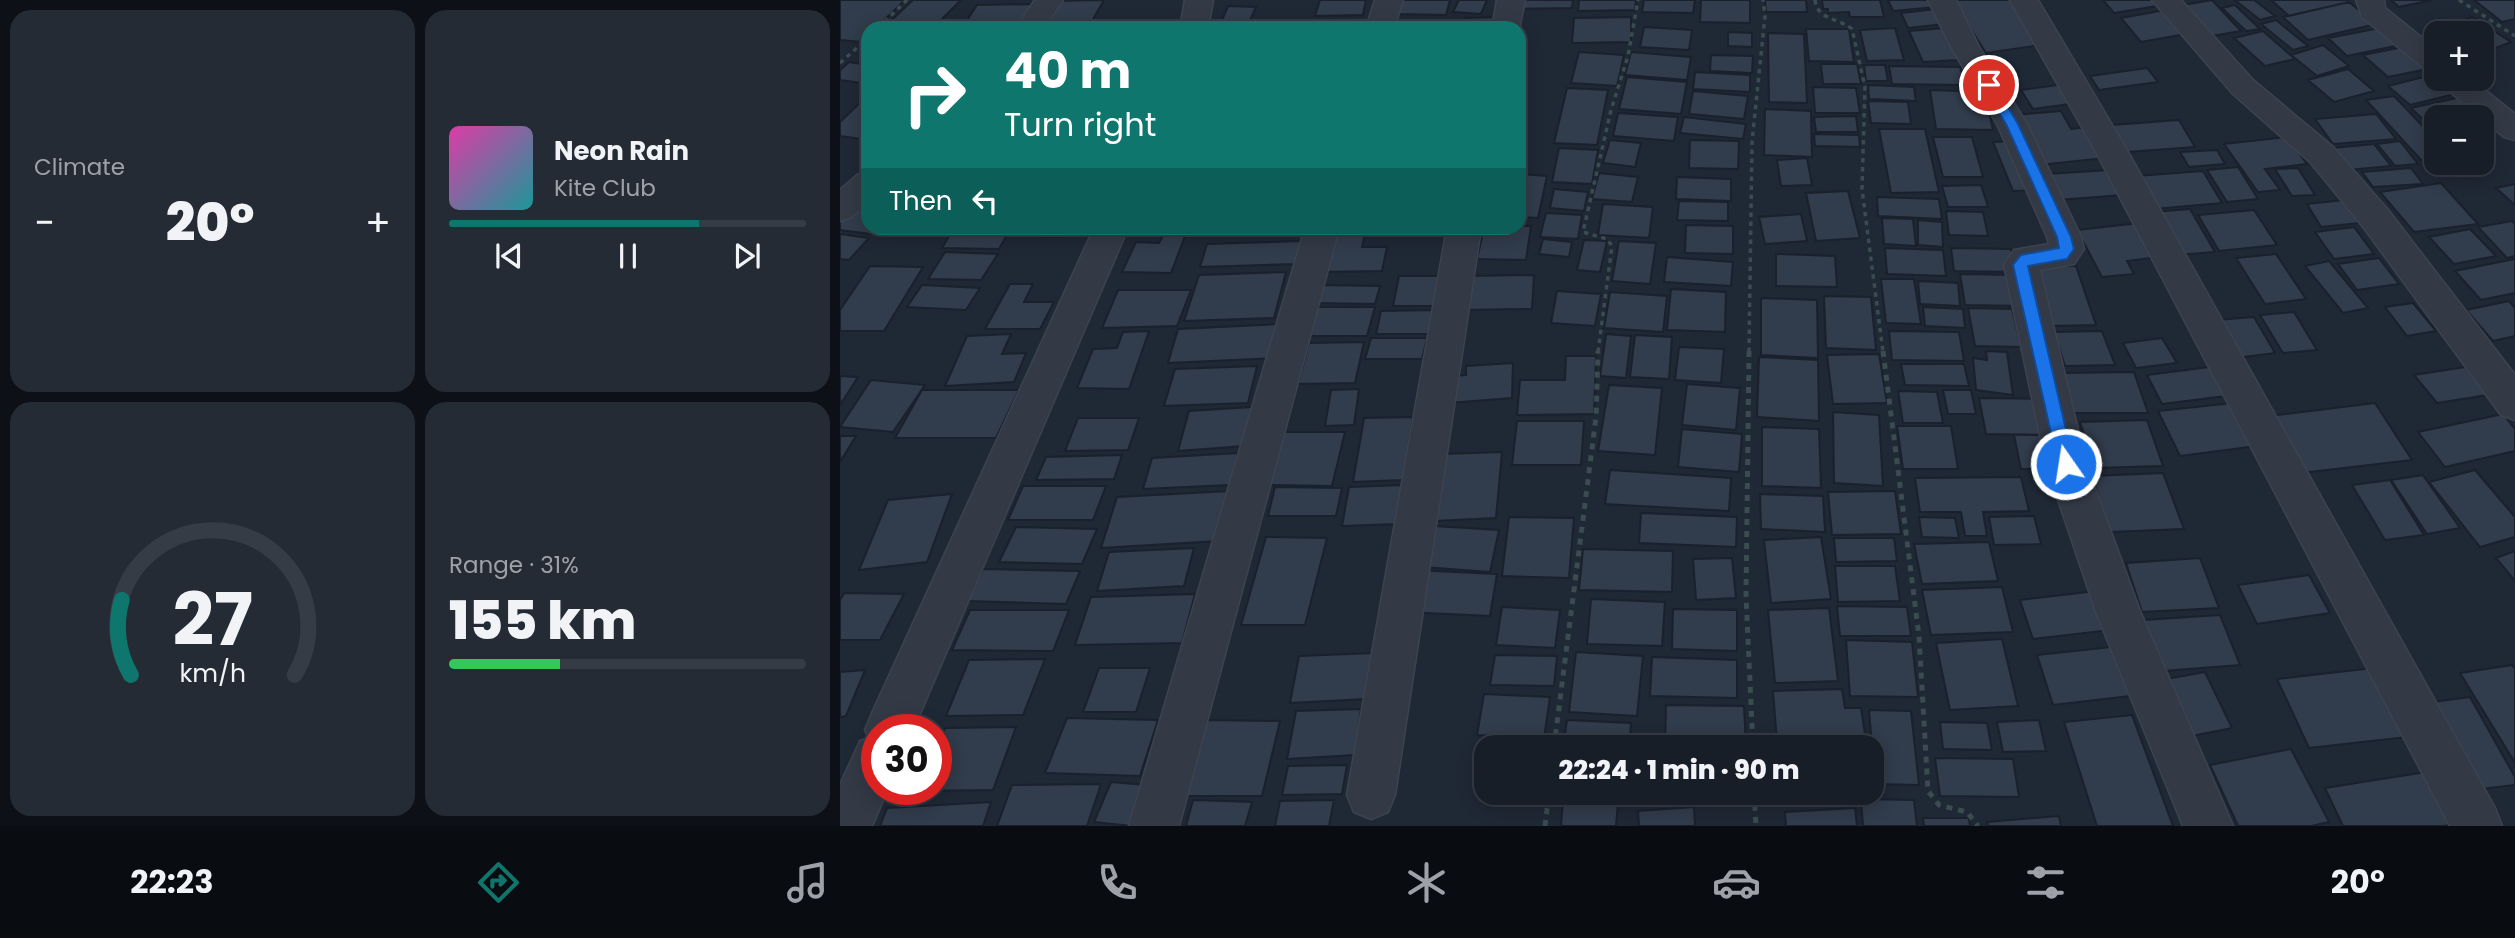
<!DOCTYPE html>
<meta charset="utf-8">
<style>
:root{--surface:#171e28;--page:#242b34;--text:#f1f3f6;--muted:#9ea2a8;--line:#363c45;--accent:#0f766e}
body{margin:0;font-family:Poppins,sans-serif;background:var(--page);color:var(--text);height:100vh;display:flex;flex-direction:column;font-size:26px;white-space:nowrap}
*{box-sizing:border-box;margin:0}
p{font-size:23px;color:var(--muted)}
.icon{flex:none;width:38px;height:38px;fill:none;stroke:currentColor;stroke-width:2;stroke-linecap:round;stroke-linejoin:round}
.map{position:relative;flex:1;overflow:hidden}
.panel{display:flex;flex-direction:column;gap:10px;padding:10px;background:#0d1016;width:840px}
.panel>*{flex:none}
.banner{position:absolute;left:21px;top:21px;width:665px;height:214px;border-radius:21px;box-shadow:0 4px 18px #0003,0 0 0 2px var(--line);background:#0f766e;color:#fff;overflow:hidden}
.buttons{position:absolute;left:1584px;top:21px;display:grid;gap:14px}
.buttons a{display:grid;place-items:center;width:70px;height:70px;border-radius:14px;background:var(--surface);box-shadow:0 4px 18px #0003,0 0 0 2px var(--line);font-size:35px}
.speed{position:absolute;left:21px;top:714px;display:flex;gap:14px;font-size:35px;font-weight:700;text-align:center}
.speed>*{display:grid;place-content:center;width:91px;height:91px;border-radius:50%;background:var(--surface);box-shadow:0 4px 18px #0003,0 0 0 2px var(--line);line-height:1}
.speed .limit{border:10px solid #d22;background:#fff;color:#111}
.pin{position:absolute;display:grid;place-items:center;width:60px;height:60px;color:#fff;margin:-30px;border:4px solid #fff;border-radius:50%;box-shadow:0 2px 7px #0007}
.me{position:absolute;width:77px;margin:-38px;rotate:347deg;stroke-linejoin:round;filter:drop-shadow(0 0 5px #0008)}
.turn{display:flex;align-items:center;gap:24px;height:147px;padding:0 28px;font-size:32px}
.turn .icon{width:91px;height:91px;stroke-width:2.5}
.turn b{display:block;font-size:49px;line-height:60px}
.then{display:flex;align-items:center;height:66px;padding:0 28px;background:#0003;gap:14px;font-size:26px}
.big{font-size:52px;font-weight:800;line-height:1.1}
.panel .widget{flex:1;display:flex;flex-direction:column;justify-content:center;gap:10px;min-width:0;padding:0 24px;border-radius:21px;background:var(--page)}
.panel .dial{align-items:center;gap:0}
.dial svg{height:182px;overflow:visible;fill:none;stroke:var(--line);stroke-width:7;stroke-linecap:round;text-anchor:middle}
.dial text{fill:var(--text);stroke:none}
.song{display:flex;align-items:center;gap:21px}
.cover{width:84px;height:84px;border-radius:10px;background:linear-gradient(135deg,hsl(320 70% 55%),hsl(180 70% 35%))}
.played{height:7px;border-radius:4px;background:linear-gradient(90deg,var(--accent) 70%,var(--line) 70%)}
.keys{display:flex;justify-content:space-around;direction:ltr}
.heat{display:flex;justify-content:space-between;align-items:center;font-size:38px;direction:ltr}
.charge{height:10px;border-radius:5px;background:linear-gradient(90deg,#34c759 31%,var(--line) 0)}
.panel .tiles{flex:1;display:grid;gap:10px;grid-template-columns:repeat(2,1fr)}
.trip{position:absolute;left:634px;top:735px;width:410px;height:70px;border-radius:21px;background:var(--surface);box-shadow:0 4px 18px #0003,0 0 0 2px var(--line);font-weight:800;line-height:70px;text-align:center}
.dock{display:flex;height:112px;justify-content:space-around;align-items:center;background:#090c10;color:var(--muted)}
.dock .icon{width:49px;height:49px}
.dock .on{color:var(--accent)}
.dock b{font-size:32px;color:var(--text)}
main{display:flex;flex:1;min-height:0}
.map>svg:first-child{display:block}
.building{fill:#313c4c;stroke:#1a212c;stroke-width:2}
.lines{fill:none;stroke-linecap:round;stroke-linejoin:round}
.minor-casing{stroke:#3c434f;stroke-width:3}
.path-far1{stroke:#3a4c4f;stroke-width:3.5;stroke-dasharray:4.5 4.5;stroke-linecap:butt}
.path{stroke:#3a4c4f;stroke-width:5;stroke-dasharray:6 6;stroke-linecap:butt}
.minor{fill:#333a46;fill-rule:evenodd}
.route{fill:#1a73e8;stroke:#114b97;stroke-width:2}
</style>
<main>
<section class="panel">
<div class="tiles">
<div class="widget"><p>Climate</p>
<div class="heat"><a>−</a><b class="big">20°</b><a>+</a></div>
</div>
<div class="widget">
<div class="song"><i class="cover"></i><div><b>Neon Rain</b><p>Kite Club</p></div></div>
<div class="played"></div>
<div class="keys"><svg class="icon" aria-label="previous" viewBox="0 0 24 24"><path d="M18 5L8 12l10 7zM5 5v14"/></svg><svg class="icon" aria-label="pause" viewBox="0 0 24 24"><path d="M8 5v14M16 5v14"/></svg><svg class="icon" aria-label="next" viewBox="0 0 24 24"><path d="M6 5l10 7-10 7zM19 5v14"/></svg></div>
</div>
<div class="widget dial"><svg viewBox="0 0 100 80">
<path d="M14 69A42 42 0 1 1 86 69"/>
<path d="M14 69A42 42 0 0 1 10 36" stroke="#0f766e"/>
<text x="50" y="56" font-size="32" font-weight="700">27</text>
<text x="50" y="72" font-size="11">km/h</text>
</svg></div>
<div class="widget"><p>Range · 31%</p><b class="big">155 km</b><div class="charge"></div></div>
</div>
</section>
<div class="map">
<svg width="1675" height="826" viewBox="0 0 1675 826">
<rect width="100%" height="100%" fill="#1f2835"/>
<path class="building" d="M0,0H65L36,28H28V36L22,42L0,40Z
M73,0H121L93,28H43Z
M264,0L248,28H197L213,1Z
M480,0H526L523,15L475,16Z
M559,0H610L606,15L555,14Z
M619,0H647L641,14L613,12Z
M677,0H733L732,8L676,9Z
M739,0H796L795,10L738,11Z
M804,0H855L853,13L802,12Z
M861,0H910V23L860,22Z
M925,0H966L967,12H926Z
M982,0H1040L1044,17H1010L1009,12L988,13V9H983Z
M1048,0H1094L1097,7L1053,11Z
M1112,0H1176L1207,44L1146,53Z
M1263,0H1319L1324,5L1274,13Z
M1372,0L1401,31L1366,37L1337,6Z
M1395,0H1414L1435,16L1420,20Z
M1431,0H1507L1509,2L1449,16Z
M1551,0H1592L1559,7Z
M1634,0H1675V19L1662,22Z
M1509,2L1536,24L1468,40L1443,17Z
M201,4L189,24L124,25L137,5Z
M1395,5L1420,29L1406,31L1382,8Z
M388,6L416,7L408,25H380Z
M1097,9L1105,24L1068,28L1061,13Z
M1325,10L1346,34L1301,42L1281,18Z
M661,17L659,28H623L625,18Z
M791,17V42L732,43L734,18Z
M1632,17L1671,42L1653,49L1642,41V33H1629L1614,24Z
M1436,20L1468,46L1453,50L1421,24Z
M804,27L852,30L849,50L800,47Z
M1055,28L1064,60L1027,61L1020,30Z
M1105,28L1119,60L1083,62L1069,31Z
M1540,28L1560,45L1507,56L1488,38Z
M966,29H1009L1014,62L969,61Z
M1423,31L1455,59L1425,66L1394,38Z
M888,32L912,33V47L888,46Z
M928,33L964,34L967,103L929,102Z
M1483,45L1509,66L1477,76L1451,55Z
M1563,47L1588,69L1548,77L1523,55Z
M739,52L784,55L777,86L731,83Z
M791,52L851,57L847,80L785,75Z
M871,55L913,56L912,73L870,71Z
M9,62L28,65V84L0,80V70Z
M981,64H1017L1021,84H983Z
M1024,65H1045L1048,81H1026Z
M1049,66L1120,67L1125,85L1052,84Z
M1307,68L1318,82L1259,90L1250,76Z
M1508,69L1534,91L1494,102L1468,80Z
M855,72L910,75V92L853,89Z
M1595,74L1596,79H1602L1619,93L1570,105L1548,86Z
M787,77L847,82L841,114L779,109Z
M1225,84L1238,103L1193,109L1181,90Z
M1028,85L1074,87L1076,101L1029,99Z
M973,87L1016,88L1020,113H975Z
M727,88L768,90L757,145L714,143Z
M1090,90L1145,92L1153,130L1096,129Z
M853,91L908,96L904,119L849,114Z
M28,95V140L0,136V122Z
M1554,96L1596,140V159L1582,161L1526,100Z
M1621,97L1639,112L1618,117H1596V122L1588,124L1571,108Z
M1028,101L1068,102L1071,124L1031,123Z
M925,109L971,111L972,157L924,155Z
M1221,111L1231,129L1248,127L1265,158L1199,165L1175,115Z
M778,113L838,117L834,141L773,136Z
M1536,114L1556,139L1493,144L1475,119Z
M1016,116L1018,132H976L974,117Z
M844,117L906,124L903,139L840,133Z
M1339,120L1355,147L1287,152L1272,125Z
M1039,129H1085L1099,192L1051,193Z
M974,134L1019,135L1020,147L975,146Z
M1093,137H1132L1143,177H1103Z
M1447,137L1467,164L1425,169L1440,190L1418,192L1384,144Z
M770,140L801,143L795,167L763,163Z
M850,140L899,141L898,169L849,168Z
M1179,141L1201,190L1173,191L1153,142Z
M1560,141L1578,164L1555,166L1537,144Z
M1534,144L1551,166L1509,170L1492,148Z
M719,148L758,150L752,184L712,182Z
M1377,150L1385,164L1349,167L1340,152Z
M967,158L972,185L941,186L937,160Z
M1398,167L1418,199L1387,202L1367,170Z
M1458,168L1475,195L1452,196L1435,169Z
M1571,168L1583,184L1533,187L1522,172Z
M1271,170L1283,195L1218,200L1206,174Z
M1363,171L1382,203L1314,209L1296,176Z
M759,173L798,177L792,202L752,199Z
M679,174L707,176L698,218L679,217Z
M837,177L891,179V201L836,199Z
M1601,183L1638,224L1574,232L1540,192Z
M1675,184V205L1656,188Z
M1141,185L1148,207H1108L1102,186Z
M714,189L748,192L744,211L710,208Z
M1008,191L1020,238L976,241L966,193Z
M1037,197L1099,199L1102,219L1038,216Z
M1504,200L1520,223L1481,227L1467,204Z
M839,201L888,202V221L837,220Z
M763,204L813,207L809,238L758,235Z
M6,208L28,211V228H37L31,234L0,230V214Z
M1350,209L1375,252L1337,255L1313,212Z
M1414,210L1437,245L1379,251L1358,215Z
M1106,211L1143,212L1148,236L1109,235Z
M706,213L742,215L738,239L700,237Z
M961,214L967,241L925,244L919,217Z
M1042,218L1073,219L1076,246L1044,244Z
M1078,220L1102,222L1103,247L1078,245Z
M1672,221L1675,224V256L1667,258L1638,227Z
M1299,223L1319,257L1287,261L1294,274L1262,277L1237,230Z
M846,225L893,226V254L845,253Z
M679,226H691L686,260L637,259L644,228Z
M1514,227L1534,254L1494,259L1475,232Z
M114,228H171L159,249L102,248Z
M207,228H252L249,235L203,237Z
M327,228H348L331,273L282,272L296,242L319,243Z
M1630,229L1656,256L1614,264L1589,237Z
M526,230L522,247H547L542,271L481,272L492,231Z
M0,234L29,238L9,260L0,259Z
M703,239L732,242L729,257L699,254Z
M744,240L767,241L760,272L737,270Z
M462,241L456,264L360,267L367,244Z
M779,241L816,243L810,284L772,281Z
M1045,248L1103,250L1106,276L1047,274Z
M1111,248L1171,249L1176,272L1114,271Z
M105,252L158,254L141,280L88,279Z
M936,254L995,256L997,287L936,286Z
M1436,254L1466,299L1425,304L1396,258Z
M827,257L893,262L891,286L824,282Z
M1539,258L1559,284L1517,290L1498,264Z
M1675,259V293L1641,300L1615,271Z
M1489,261L1528,308L1503,313L1465,266Z
M30,266L83,267L44,331H0V310Z
M1191,266H1236L1256,325L1209,326Z
M446,272L434,318L344,321L359,275Z
M1120,274L1178,275L1185,306L1125,305Z
M694,275L692,309L621,310L627,276Z
M559,276H604L598,306H553Z
M1041,279H1074L1081,324L1046,323Z
M1078,281L1118,283L1120,306L1080,304Z
M170,284H193L184,302H214L200,329H145Z
M82,285L140,288L126,310L67,307Z
M478,285L540,286L535,304L473,303Z
M831,289L886,292L885,332L827,330Z
M278,290H351L337,326L262,328Z
M717,291L761,294L755,326L711,323Z
M770,292L827,296L823,332L764,328Z
M984,296L1031,297L1036,350L986,348Z
M921,298L977,300L978,358L921,355Z
M1669,301L1675,308V336L1653,341L1626,310Z
M1573,303L1596,331L1567,336L1545,307Z
M473,307H535L527,336H464Z
M1083,307L1123,309L1125,328L1085,326Z
M1128,308L1172,309L1181,347L1135,346Z
M597,310L593,334H536L541,311Z
M1454,312L1477,350L1443,353L1420,315Z
M1414,317L1435,353L1396,358L1376,320Z
M442,324L435,358L328,363L338,329Z
M309,331L289,389L237,388L253,349L277,348L283,332Z
M1049,331L1119,332L1124,361L1052,360Z
M1262,331L1275,365L1225,366L1214,332Z
M171,334L162,354L186,353L174,382L105,386L127,336Z
M766,334L791,336L786,378L760,376Z
M795,335L832,337L829,379L790,377Z
M531,338H587L582,359H525Z
M1322,338L1337,363L1296,368L1283,343Z
M524,342L515,383L458,384L469,343Z
M839,347L884,349L881,383L835,380Z
M1146,351L1167,352L1173,395L1136,390L1133,358L1147,360Z
M1039,354L1047,403L993,404L987,355Z
M726,356H756L754,414L677,415L680,380H725Z
M919,357L978,360L979,421L917,417Z
M673,363L672,398L609,403L611,376L626,375V366Z
M1061,364H1124L1129,386L1065,385Z
M417,366L408,403L324,406L335,369Z
M1369,367L1386,396L1322,404L1307,375Z
M1625,367L1648,395L1597,403L1574,375Z
M1294,372L1308,413H1233L1222,373Z
M0,376L18,377L0,405Z
M31,380L85,385L53,432L0,427Z
M847,384L900,388L896,430L842,425Z
M769,385L822,388L815,455L758,451Z
M519,389L514,425L485,426L491,390Z
M82,390H179L156,438H55Z
M1103,390H1131L1136,414H1108Z
M1058,391L1097,392L1103,423H1063Z
M1139,398L1207,399L1215,435L1146,434Z
M1393,403L1417,446L1340,456L1318,411Z
M1535,403L1572,460L1461,473L1429,416Z
M413,407L405,446L338,451L349,411Z
M993,412L1039,415L1043,486L994,483Z
M1663,414L1675,429V451L1605,467L1578,432Z
M573,417L563,480L513,482L524,418Z
M238,418H299L288,450L225,451Z
M1307,420L1323,466L1254,468L1240,422Z
M677,421H744L741,465H672Z
M1057,426H1111L1118,469H1063Z
M922,427L979,429L981,488L922,486Z
M842,429L902,434L899,472L838,467Z
M443,432H505L492,486L428,485Z
M1174,435H1215L1223,469H1181Z
M0,436H16L0,462Z
M662,452L656,518L595,521L603,454Z
M398,453L390,485L303,489L312,458Z
M282,455L274,479L196,480L206,457Z
M770,470L891,478L889,511L765,504Z
M1635,470L1675,517V537L1640,547L1589,482Z
M1323,473L1344,529L1270,532L1252,476Z
M1583,475L1620,528L1587,534L1551,480Z
M1181,477L1189,511L1143,512L1147,536H1125L1121,512H1080L1075,478Z
M1550,480L1584,535L1545,540L1512,485Z
M563,485L558,524L502,526L509,487Z
M183,486H266L253,520H168Z
M435,487L502,488L496,516H428Z
M390,491L378,541L261,548L277,497Z
M1055,491L1061,534L992,535L988,492Z
M112,494L87,562L19,570L48,500Z
M920,494L983,496L985,532L921,529Z
M801,513L897,517L896,547L799,543Z
M1194,516L1201,544L1154,545L1149,517Z
M669,517L734,518L729,578L662,576Z
M1079,517L1115,518L1119,538L1082,537Z
M594,526L659,530L650,572L583,567Z
M176,527L257,529L242,564L159,562Z
M426,537L487,538L465,625H401Z
M981,537L991,599L931,603L924,540Z
M994,538H1054L1057,561L996,562Z
M1149,542L1158,581L1082,584L1074,544Z
M354,548L344,586L257,591L269,552Z
M743,549L833,551L832,592L739,590Z
M1675,551V581L1656,558Z
M892,558L896,598L856,600L853,559Z
M1360,558L1379,608L1302,612L1286,563Z
M995,566H1055L1060,601L998,602Z
M143,569L240,571L226,604L127,601Z
M574,570L657,574L650,616L565,612Z
M1469,575L1490,613L1417,624L1398,585Z
M1162,587L1173,632L1091,635L1082,590Z
M1256,591L1271,630L1193,639L1180,600Z
M4,593L64,594L40,640H0V600Z
M355,594L342,643L235,645L251,597Z
M751,599L825,602L822,646L747,644Z
M997,606L1067,607L1071,636H1000Z
M662,607L720,610L715,648L656,645Z
M989,608L998,681L935,683L928,610Z
M833,609L897,610V651L832,649Z
M130,610H229L213,651L112,650Z
M1380,615L1400,665L1323,671L1304,620Z
M1162,639L1178,706L1110,710L1096,643Z
M1006,640L1072,642L1078,697L1010,696Z
M1271,647L1290,696L1213,705L1197,655Z
M736,652L803,656L797,716L729,712Z
M534,653L527,699L450,703L459,656Z
M655,655L717,656L714,686L650,685Z
M812,657L897,660V698L810,696Z
M205,659L183,715L106,716L129,660Z
M1672,665L1675,669V763L1620,673Z
M259,668H310L296,712H243Z
M1533,668L1567,737L1469,748L1437,679Z
M25,670L6,716L0,717V672Z
M1365,672L1392,728L1347,737L1321,680Z
M1002,689L1005,708H1021L1026,740L937,742L933,691Z
M644,694L710,697L704,739L637,735Z
M1630,697L1675,777V785L1624,791L1577,704Z
M826,705L904,706L906,747H825Z
M521,709L515,755L447,759L456,711Z
M1029,710L1071,711L1079,785L1035,784Z
M1292,715L1333,826H1257L1224,722Z
M227,718L318,720L300,776L205,773Z
M365,720L440,721L422,796H343Z
M727,720L791,723L789,747H723Z
M1199,720L1206,751L1163,752L1157,722Z
M1100,722L1147,723L1152,750L1103,749Z
M176,727L153,790L79,791L96,789V750L105,728Z
M1451,749L1489,822L1471,826H1398L1370,765Z
M1095,758L1173,759L1179,797L1100,796Z
M507,765L502,794L442,795L448,766Z
M1592,771L1621,823L1603,826H1503L1485,788Z
M271,782L307,785L292,826L254,822Z
M261,784L247,826H157L172,785Z
M939,793H1018L940,797Z
M1021,799L1074,800L1077,826H1023Z
M353,800L412,802L405,826H346Z
M494,800L489,826H435L440,801Z
M723,800L778,802L776,826H721Z
M151,802L143,826H40L47,808Z
M854,807L855,826H799L798,811Z
M1015,808L1017,826H946L945,812Z
M1219,816L1221,826H1148L1147,822Z
M1083,818H1129L1130,826H1084Z"/>
<g class="lines">
<g class="minor-casing">
<path id="minor" d="M195,0H223L204,28H176Z
M345,0H373L368,28H340Z
M535,0H563L554,28H526Z
M657,0H685L679,29L652,28Z
M1088,0H1116L1139,47L1187,124L1241,237L1244,249L1234,264L1200,270L1246,464L1300,611L1393,826H1343L1256,612L1206,464L1164,265L1174,250L1209,244L1207,237L1157,124L1111,47Z
M1170,0H1198L1288,152L1655,808L1662,826H1610L1256,152Z
M1312,0H1341L1413,80L1493,147L1548,210L1675,375V420L1661,415L1524,228L1471,163L1393,94Z
M1516,0H1544L1545,8L1596,49V73L1586,70L1522,17Z
M1598,79H1631L1675,114V140L1664,137L1603,86Z
M28,172V202L12,217L0,221V190L17,175Z
M254,228H288L73,730H37V789H48L32,826H0V785L20,741L29,738L25,730L32,713Z
M465,228H499L339,826H289Z
M607,228H641L555,795L548,812L531,819L514,812L507,795Z"/>
</g>
<path class="path-far1" d="M975,0C977,20 999,18 1012,29L1025,87L1022,189L1043,352
M1619,0L1675,36
M38,28L67,0
M0,63L28,38
M758,352L772,246L767,239L743,232L771,110L788,56L798,0
M909,352L912,142L925,16L923,0"/>
<path class="path" d="M909,351L906,596L913,747
M1043,351L1079,636L1088,791L1099,805L1127,812L1138,826
M714,747L756,417L758,351
M914,793L916,826
M705,826L709,793"/>
<use href="#minor" class="minor"/>
</g>
<path class="route" d="M1149,81L1153,82L1178,124L1231,237L1234,249L1227,259L1188,266L1234,464L1232,470L1226,472L1220,470L1218,464L1173,265L1181,255L1219,248L1217,237L1166,124L1142,85Z"/>
</svg>
<div class="buttons">
<a>+</a>
<a>−</a>
</div>
<div class="speed"><div class="limit">30</div></div>
<div class="pin" style="left:1149px;top:85px;background:#d93025"><svg class="icon" aria-label="arrive" viewBox="0 0 24 24"><path d="M6 21V4h12l-3 4 3 4H6"/></svg></div>
<svg class="me" style="left:1226px;top:464px" viewBox="-20 -20 40 40"><circle r="17" fill="#1a73e8" stroke="#fff" stroke-width="3"/><path d="M0-11L8 9 0 5-8 9z" fill="#fff"/></svg>
<div class="trip">22:24 · 1 min · 90 m</div>
<div class="banner">
<div class="turn"><svg class="icon" aria-label="right" viewBox="0 0 24 24"><path d="M7 20v-9h11M14 6l5 5-5 5"/></svg><div><b>40 m</b>Turn right</div></div>
<div class="then">Then<svg class="icon" aria-label="left" viewBox="0 0 24 24"><path d="M17 20v-9H6M10 6l-5 5 5 5"/></svg></div>
</div>
</div>
</main>
<nav class="dock">
<b>22:23</b>
<svg class="icon on" aria-label="directions" viewBox="0 0 24 24"><path d="M12 3l9 9-9 9-9-9zM9 14v-3h6M13 9l2 2-2 2"/></svg>
<svg class="icon" aria-label="music" viewBox="0 0 24 24"><path d="M9 18V5l10-2v13"/><circle cx="6" cy="18" r="3"/><circle cx="16" cy="16" r="3"/></svg>
<svg class="icon" aria-label="phone" viewBox="0 0 24 24"><path d="M5 4h4l2 5-3 2q2 4 5 5l2-3 5 2v4C11 20 4 13 5 4z"/></svg>
<svg class="icon" aria-label="climate" viewBox="0 0 24 24"><path d="M12 3v18M4 7l16 10M4 17L20 7"/></svg>
<svg class="icon" aria-label="car" viewBox="0 0 24 24"><path d="M5 17H2v-5l4-1 3-4h7l3 4 3 1v5h-3M9 17h6M6 11h13"/><circle cx="7" cy="17" r="2"/><circle cx="17" cy="17" r="2"/></svg>
<svg class="icon" aria-label="filters" viewBox="0 0 24 24"><path d="M4 7h16M4 17h16"/><circle cx="9" cy="7" r="2"/><circle cx="15" cy="17" r="2"/></svg>
<b>20°</b>
</nav>
